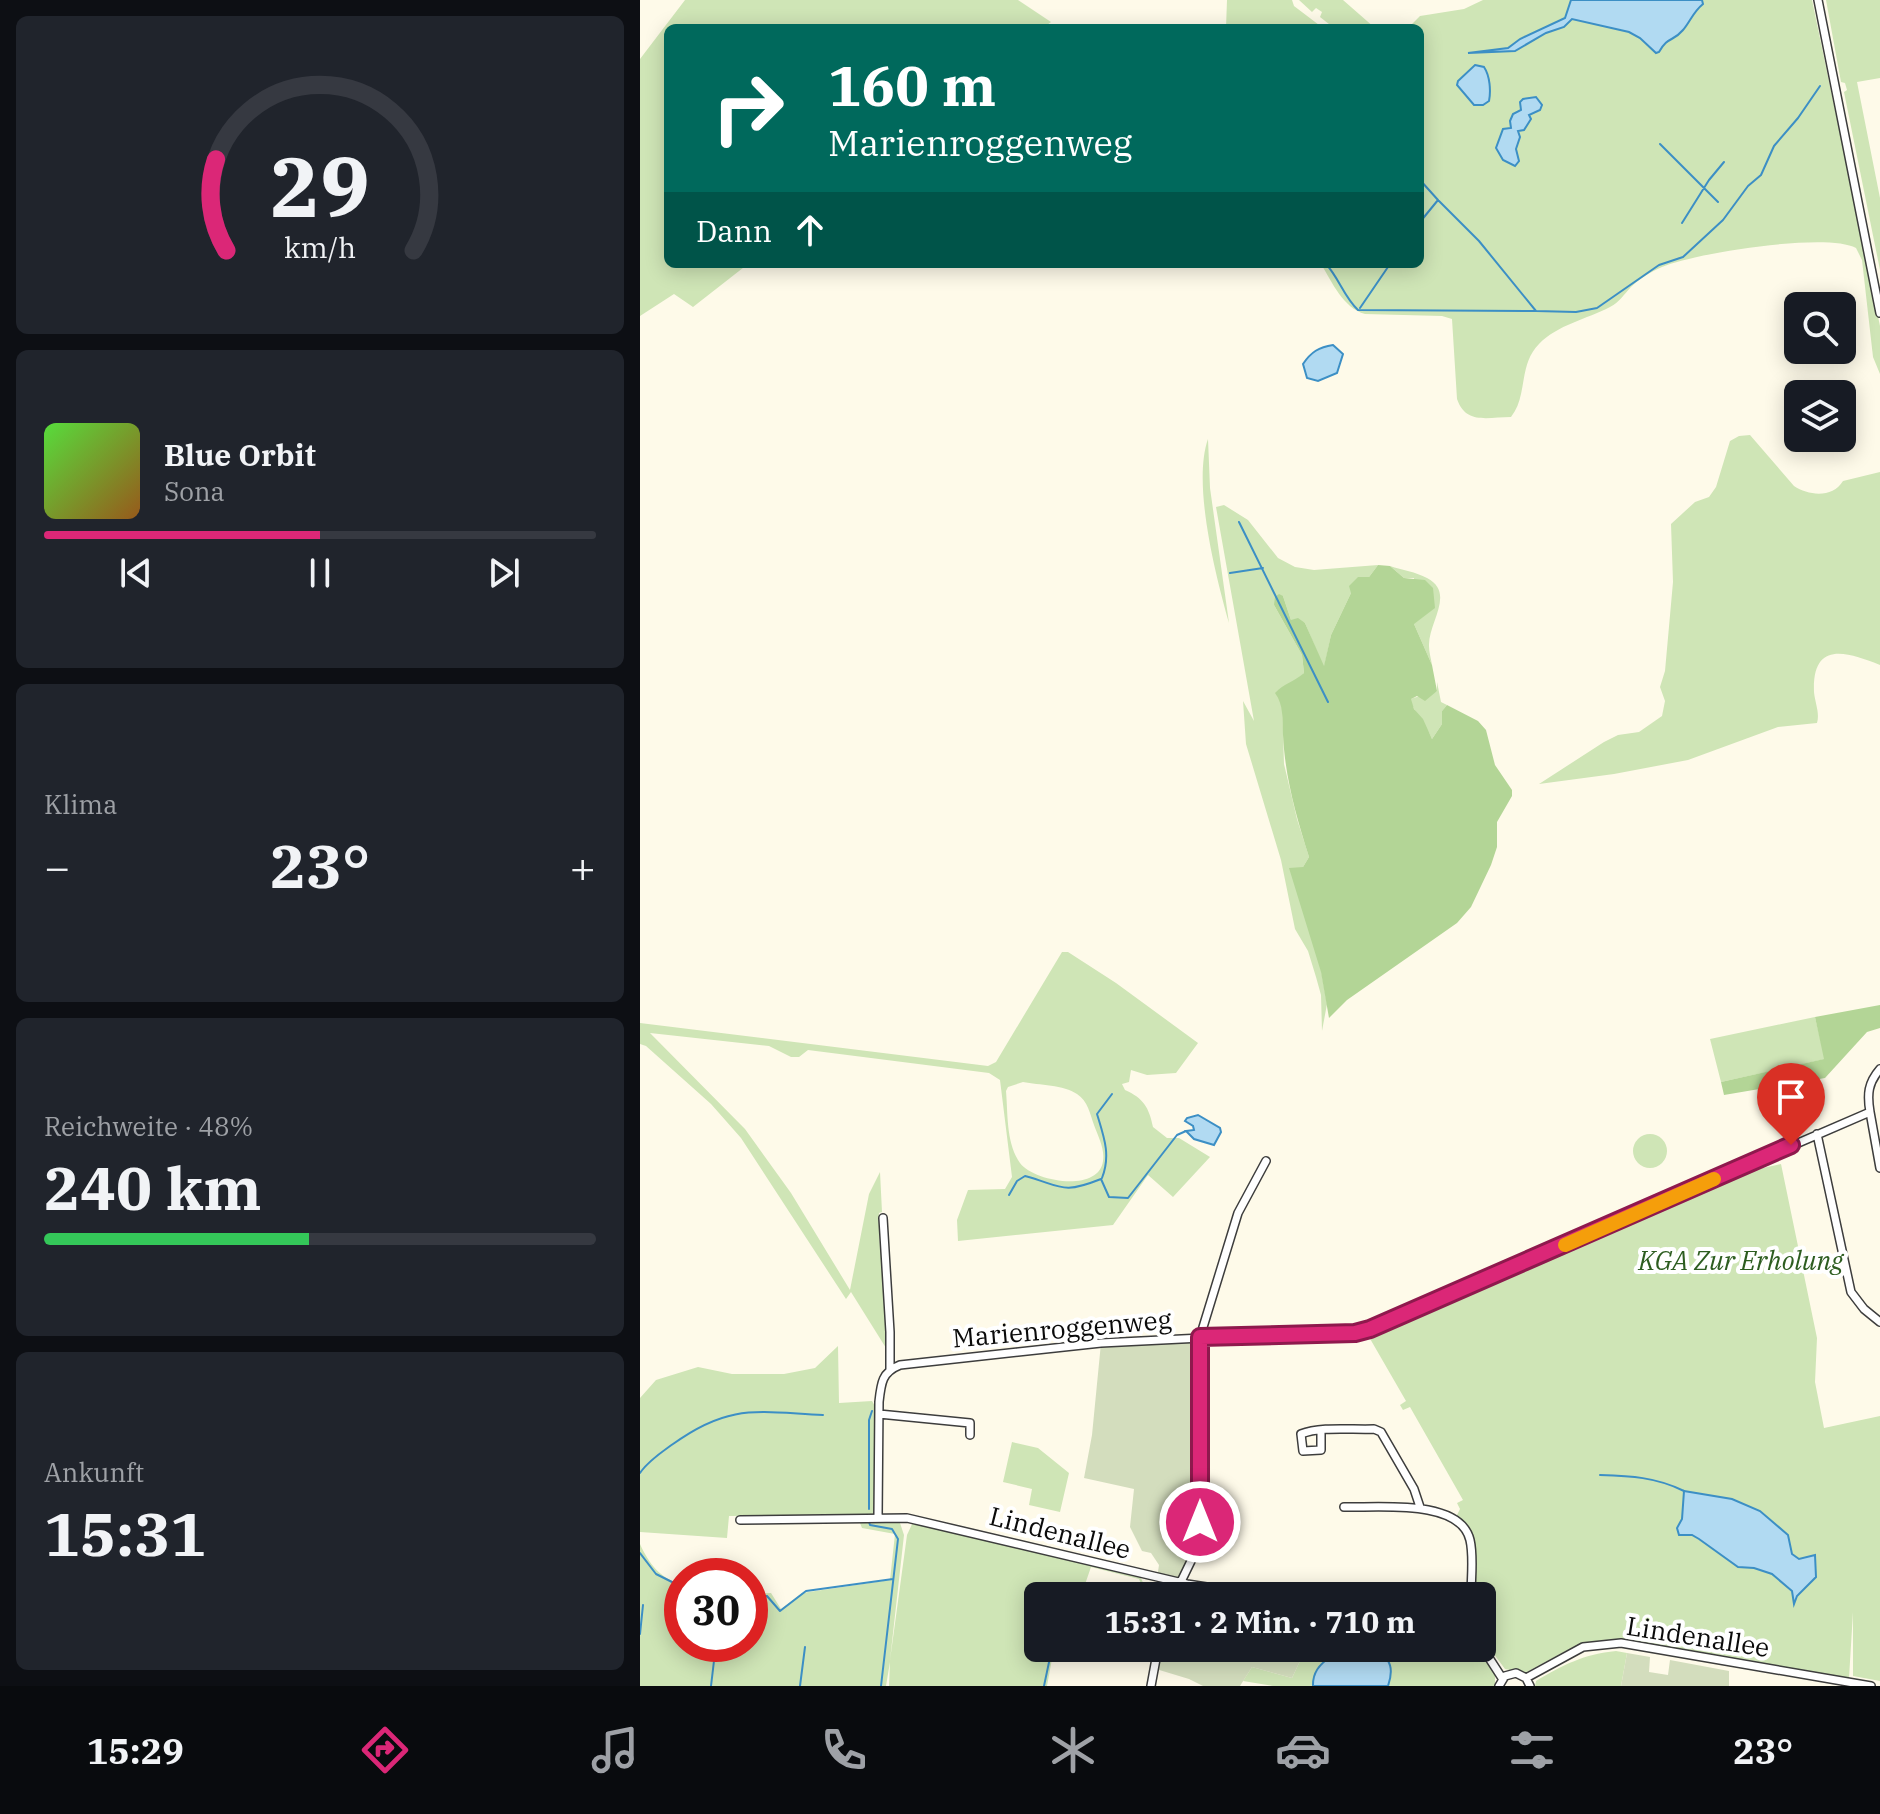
<!DOCTYPE html>
<html lang="de">
<meta charset="utf-8">
<style>
:root{--surface:#171b24;--page:#20242c;--text:#f1f3f6;--muted:#9ea1a6;--line:#363941;--accent:#db2777}
body{margin:0;font-family:"IBM Plex Serif",serif;background:var(--page);color:var(--text);height:100vh;display:flex;flex-direction:column;font-size:30px;white-space:nowrap}
*{box-sizing:border-box;margin:0}
p{font-size:26px;color:var(--muted)}
.icon{flex:none;width:44px;height:44px;fill:none;stroke:currentColor;stroke-width:2;stroke-linecap:round;stroke-linejoin:round}
.map{position:relative;flex:1;overflow:hidden}
.side{display:flex;flex-direction:column;gap:16px;padding:16px;background:#0d0f14;width:640px}
.side>*{flex:none}
.top-card{position:absolute;left:24px;top:24px;width:760px;height:244px;border-radius:12px;box-shadow:0 4px 20px #0003;background:#00695c;color:#fff;overflow:hidden}
.buttons{position:absolute;left:1144px;top:292px;display:grid;gap:16px}
.buttons a{display:grid;place-items:center;width:72px;height:72px;border-radius:12px;background:var(--surface);box-shadow:0 4px 20px #0003;font-size:40px}
.speed{position:absolute;left:24px;top:1558px;display:flex;gap:16px;font-size:40px;font-weight:700;text-align:center}
.speed>*{display:grid;place-content:center;width:104px;height:104px;border-radius:50%;background:var(--surface);box-shadow:0 4px 20px #0003;line-height:1}
.speed .limit{border:12px solid #d22;background:#fff;color:#111}
.pin{position:absolute;display:grid;place-items:center;width:68px;height:68px;color:#fff;margin:-82px -34px;border-radius:50% 50% 50% 0;rotate:-45deg;box-shadow:0 0 8px #0007}
.pin .icon{rotate:45deg}
.me{position:absolute;width:88px;margin:-44px;rotate:0deg;stroke-linejoin:round;filter:drop-shadow(0 0 6px #0008)}
.turn{display:flex;align-items:center;gap:28px;height:168px;padding:0 32px;font-size:36px}
.turn .icon{width:104px;height:104px;stroke-width:2.5}
.turn b{display:block;font-size:56px;line-height:68px}
.then{display:flex;align-items:center;height:76px;padding:0 32px;background:#0003;gap:16px;font-size:30px}
.big{font-size:60px;font-weight:800;line-height:1.1}
.side .widget{flex:1;display:flex;flex-direction:column;justify-content:center;gap:12px;min-width:0;padding:0 28px;border-radius:12px;background:var(--page)}
.side .dial{align-items:center;gap:0}
.dial svg{height:208px;overflow:visible;fill:none;stroke:var(--line);stroke-width:7;stroke-linecap:round;text-anchor:middle}
.dial text{fill:var(--text);stroke:none}
.song{display:flex;align-items:center;gap:24px}
.cover{width:96px;height:96px;border-radius:12px;background:linear-gradient(135deg,hsl(110 70% 55%),hsl(30 70% 35%))}
.played{height:8px;border-radius:4px;background:linear-gradient(90deg,var(--accent) 50%,var(--line) 50%)}
.keys{display:flex;justify-content:space-around;direction:ltr}
.heat{display:flex;justify-content:space-between;align-items:center;font-size:44px;direction:ltr}
.charge{height:12px;border-radius:6px;background:linear-gradient(90deg,#34c759 48%,var(--line) 0)}
.trip{position:absolute;left:384px;top:1582px;width:472px;height:80px;border-radius:12px;background:var(--surface);box-shadow:0 4px 20px #0003;font-weight:800;line-height:80px;text-align:center}
.tab-bar{display:flex;height:128px;justify-content:space-around;align-items:center;background:#090b0e;color:var(--muted)}
.tab-bar .icon{width:56px;height:56px}
.tab-bar .current{color:var(--accent)}
.tab-bar b{font-size:36px;color:var(--text)}
main{display:flex;flex:1;min-height:0}
.map>svg:first-child{display:block}
.green{fill:#cfe5b6;fill-rule:evenodd}
.forest{fill:#b3d596}
.cemetery{fill:#d3ddbd}
.water{fill:#b1daf2;stroke:#3c8fc5;stroke-width:2}
.lines{fill:none;stroke-linecap:round;stroke-linejoin:round}
.stream{stroke:#3c8fc5;stroke-width:2}
.minor-casing{stroke:#3d3d3d;stroke-width:10}
.minor{stroke:#fff;stroke-width:7}
.route-casing{stroke:#8e194d;stroke-width:20}
.route{stroke:#db2777;stroke-width:14}
.slow{stroke:#f59e0b;stroke-width:14}
.labels{text-anchor:middle;stroke-width:8;stroke-linejoin:round;paint-order:stroke}
.park-label{font-size:26px;font-style:italic;fill:#2d5d20;stroke:#fff}
.street-label{font-size:26px;fill:#0a0a0a;stroke:#fff}
</style>
<main>
<section class="side">
<div class="widget dial"><svg viewBox="0 0 100 80">
<path d="M14 69A42 42 0 1 1 86 69"/>
<path d="M14 69A42 42 0 0 1 10 34" stroke="#db2777"/>
<text x="50" y="56" font-size="32" font-weight="700">29</text>
<text x="50" y="72" font-size="11">km/h</text>
</svg></div>
<div class="widget">
<div class="song"><i class="cover"></i><div><b>Blue Orbit</b><p>Sona</p></div></div>
<div class="played"></div>
<div class="keys"><svg class="icon" aria-label="previous" viewBox="0 0 24 24"><path d="M18 5L8 12l10 7zM5 5v14"/></svg><svg class="icon" aria-label="pause" viewBox="0 0 24 24"><path d="M8 5v14M16 5v14"/></svg><svg class="icon" aria-label="next" viewBox="0 0 24 24"><path d="M6 5l10 7-10 7zM19 5v14"/></svg></div>
</div>
<div class="widget"><p>Klima</p>
<div class="heat"><a>−</a><b class="big">23°</b><a>+</a></div>
</div>
<div class="widget"><p>Reichweite · 48%</p><b class="big">240 km</b><div class="charge"></div></div>
<div class="widget"><p>Ankunft</p><b class="big">15:31</b></div>
</section>
<div class="map">
<svg width="1240" height="1686" viewBox="0 0 1240 1686">
<rect width="100%" height="100%" fill="#fefae9"/>
<path class="green" d="M45,0H378L411,22L403,28H28V264H108L53,307L34,294L0,316V59Z
M587,0H652L654,6L683,28H586Z
M659,0H703L735,28H694L680,17L682,12L676,8L672,12Z
M843,0H1172L1240,326V374L1233,357L1222,260L1216,248C1187,232 1055,253 1022,267C1012,271 999,279 991,287C984,294 980,302 970,307C947,319 917,325 899,344C878,365 888,396 871,417C848,417 826,425 817,399L812,319L802,316L725,314C703,308 692,282 681,264H780V28H768L780,16L824,9Z
M1186,0H1240V78L1217,82L1240,198V270L1204,92L1207,90L1205,83L1201,82Z
M1110,435L1154,486C1169,496 1193,498 1203,481L1240,472V665C1207,652 1172,640 1174,692C1175,703 1180,713 1177,723L1138,727L1048,760L974,774L899,784L964,742L978,735L999,732L1022,716L1025,701L1020,687L1025,671L1033,582L1031,524L1055,502L1069,497L1076,487L1090,441L1099,436Z
M568,439L570,488L589,623C576,577 552,484 568,439Z
M584,505L608,520L638,558L655,567L674,570L738,565L729,577L711,593L691,635L684,668L665,623L651,620L643,596L634,605L662,655L664,673L642,702L644,764L657,819L669,857L663,867L687,1004L682,1031L681,995L676,977L668,951L655,929L641,860L606,744L603,701L614,721L576,507Z
M750,566C762,570 776,572 787,578C816,593 788,623 789,646C789,652 791,659 792,665L774,624V578H764Z
M797,682L801,702L807,705L802,711V724L792,739C786,725 774,713 770,699L797,691Z
M422,952H428L476,983L558,1043L536,1073L507,1075L491,1070L489,1082L482,1084L485,1090C503,1098 509,1107 513,1127L527,1138H539L570,1157L533,1197L508,1175L473,1225L318,1241L317,1220L328,1190L365,1189L372,1177L360,1080L349,1073L168,1050L159,1057H151L129,1046L10,1033L105,1129L151,1193L210,1290L229,1194L240,1172L242,1212L239,1213L240,1251L244,1252L250,1347L246,1348L211,1292L206,1299L101,1138L71,1104L6,1046L0,1044V1023L348,1066L356,1062ZM383,1082C399,1085 424,1085 437,1094C448,1101 450,1114 454,1125C458,1136 465,1149 463,1161C459,1193 394,1182 380,1163C366,1143 368,1114 366,1091L368,1087Z
M1175,1017L1185,1059L1081,1082L1070,1039Z
M993 1151a17 17 0 1 1 34 0a17 17 0 1 1-34 0Z
M1141,1164L1177,1338L1175,1382L1184,1428L1240,1416V1681L1213,1676V1612L1209,1678L978,1639L948,1642L933,1647L885,1673L865,1669L842,1638V1596H831L830,1541L815,1519L820,1509L817,1503L823,1500L770,1407L763,1410L760,1405L766,1401L725,1330L1077,1178Z
M198,1346L199,1403L232,1401L236,1408V1515L89,1516L87,1538L0,1532V1398L16,1380L58,1367L92,1374H144L175,1368Z
M372,1442L398,1448L429,1473L420,1512L389,1505L392,1489L363,1482Z
M259,1520L264,1535L250,1660L267,1535L273,1522L500,1576L509,1596H506L499,1579L451,1567L441,1596H398V1648H414L407,1686H249L250,1662L246,1686H0V1544C9,1564 20,1578 42,1585V1644H110V1594L131,1593L141,1609L162,1593L250,1580L255,1534L222,1528L220,1523Z
M666,1648H716L702,1650L672,1684L673,1686H633L603,1681L612,1667L652,1678Z
M726,1648H842L859,1673L855,1675V1686H748Z
M976,1651L987,1653L981,1686H895L896,1681C923,1665 944,1654 976,1651Z"/>
<path class="forest" d="M738,565L750,566L764,578L785,580L793,588L795,608L774,624L792,665L797,691L785,701L777,696L771,699L774,709L783,719L792,739L802,724V711L807,705L838,721L846,730L855,765L872,790V796L857,822V847L851,865L831,907L817,923L707,1000L689,1018L681,972L649,868L663,867L669,857C656,816 645,777 643,735C642,719 644,705 635,693C644,683 654,682 664,673L662,655L634,605L635,597L639,594L643,596L651,620L658,618L665,623L684,666L691,635L711,593L709,586L718,577H729Z
M1240,1005V1028L1227,1032L1185,1078L1084,1095L1081,1082L1184,1059L1175,1017Z"/>
<path class="cemetery" d="M560,1337L559,1536L540,1583L517,1578L519,1565L511,1553L502,1551L490,1527L494,1489L444,1478L452,1435L461,1343Z
M520,1648H666L652,1678L612,1667L600,1686H563L549,1679L516,1669Z
M987,1653L1010,1657L1009,1672L1028,1675L1030,1660L1089,1671V1686H981Z"/>
<path class="water" d="M931,0H1062L1063,4C1053,12 1050,22 1043,30C1033,42 1028,36 1019,52L1016,53L1000,38L989,32L932,19L924,27L906,33L875,51L828,53L868,48L880,39L925,18Z
M835,65L844,67C850,76 851,91 849,101L843,105H834L817,85L818,81Z
M896,97L902,105L900,110L889,115L891,119L884,130L878,131L880,137L876,149L879,161L875,166L863,160L856,148L863,129L871,128L870,121L873,114L881,110L880,102L883,99Z
M693,345L703,354L697,373L678,381L667,378L663,364C671,352 679,347 693,345Z
M558,1115L580,1128L581,1132L574,1145L554,1139L546,1131L554,1130L553,1126L545,1121L547,1118Z
M1044,1491L1092,1499L1120,1511L1148,1535L1152,1554L1159,1559L1175,1555L1176,1577L1157,1596L1154,1604L1152,1591L1132,1574L1114,1568L1098,1567L1059,1539L1052,1535H1039L1037,1528L1042,1519Z
M726,1648C747,1654 756,1663 748,1686H673C672,1660 703,1648 726,1648Z"/>
<g class="lines">
<path class="stream" d="M1020,144L1078,202
M780,180L798,200L780,222
M798,200L839,241L896,311L936,312L957,308L1019,265L1043,257L1083,220L1108,186L1121,175L1134,146L1158,118L1180,86
M1042,223L1069,180L1084,162
M686,264C699,278 704,297 718,310L895,311
M720,308L750,264
M599,522L688,702
M590,573L623,568
M462,1178C471,1155 464,1137 457,1114L472,1094
M369,1195L377,1181L385,1176C422,1186 421,1195 461,1179L469,1197L488,1198L537,1135L546,1131
M0,1473C8,1461 22,1452 33,1444C90,1403 117,1412 183,1415
M960,1475C990,1476 1016,1477 1044,1491
M229,1509V1420L232,1411
M229,1522L230,1525L252,1529L258,1539L241,1686
M0,1553L16,1574L42,1587
M110,1597L127,1596L140,1611L166,1591L253,1579
M0,1634L3,1605
M71,1686L76,1644
M160,1686L165,1647
M404,1686L412,1648"/>
<g class="minor-casing">
<path id="minor" d="M1178,0L1240,313
M1230,1112L1240,1168
M1177,1134L1211,1292L1224,1309L1240,1322
M243,1218L250,1332V1369
M239,1414L330,1423V1435
M681,1431V1450L663,1451L661,1434C681,1426 712,1430 734,1429L741,1432L774,1489L780,1507
M704,1507C736,1508 820,1498 830,1540C834,1557 831,1578 831,1596
M238,1517L239,1402C241,1383 242,1372 260,1365L461,1343L725,1330L1230,1112C1227,1094 1228,1083 1240,1069
M100,1520L267,1518L547,1584L612,1594L736,1596
M534,1596L551,1561L559,1536L560,1337L598,1213L626,1161
M842,1647L862,1678
M886,1678L943,1647L981,1643L1231,1686
M511,1686L518,1648
M859,1686L865,1676L876,1673L886,1678L890,1686"/>
</g>
<use href="#minor" class="minor"/>
</g>
<g class="lines">
<g class="route-casing">
<path id="route" d="M560,1522V1337L715,1333L730,1329L1151,1145"/>
</g>
<use href="#route" class="route"/>
<path class="slow" d="M925,1245L1074,1179"/>
</g>
<g class="labels">
<g class="park-label">
<text x="1101" y="1270">KGA Zur Erholung</text>
</g>
<g class="street-label">
<text transform="translate(422 1329) rotate(-5)" y="9">Marienroggenweg</text>
<text transform="translate(420 1533) rotate(14)" y="9">Lindenallee</text>
<text transform="translate(1058 1637) rotate(9)" y="9">Lindenallee</text>
</g>
</g>
</svg>
<div class="buttons">
<a><svg class="icon" aria-label="search" viewBox="0 0 24 24"><circle cx="10" cy="10" r="6"/><path d="M15 15l6 6"/></svg></a>
<a><svg class="icon" aria-label="layers" viewBox="0 0 24 24"><path d="M12 4l9 5-9 5-9-5zM3 14l9 5 9-5"/></svg></a>
</div>
<div class="speed"><div class="limit">30</div></div>
<div class="pin" style="left:1151px;top:1145px;background:#d93025"><svg class="icon" aria-label="arrive" viewBox="0 0 24 24"><path d="M6 21V4h12l-3 4 3 4H6"/></svg></div>
<svg class="me" style="left:560px;top:1522px" viewBox="-20 -20 40 40"><circle r="17" fill="#db2777" stroke="#fff" stroke-width="3"/><path d="M0-11L8 9 0 5-8 9z" fill="#fff"/></svg>
<div class="trip">15:31 · 2 Min. · 710 m</div>
<div class="top-card">
<div class="turn"><svg class="icon" aria-label="right" viewBox="0 0 24 24"><path d="M7 20v-9h11M14 6l5 5-5 5"/></svg><div><b>160 m</b>Marienroggenweg</div></div>
<div class="then">Dann<svg class="icon" aria-label="ahead" viewBox="0 0 24 24"><path d="M12 20V5M6 11l6-6 6 6"/></svg></div>
</div>
</div>
</main>
<nav class="tab-bar">
<b>15:29</b>
<svg class="icon current" aria-label="directions" viewBox="0 0 24 24"><path d="M12 3l9 9-9 9-9-9zM9 14v-3h6M13 9l2 2-2 2"/></svg>
<svg class="icon" aria-label="music" viewBox="0 0 24 24"><path d="M9 18V5l10-2v13"/><circle cx="6" cy="18" r="3"/><circle cx="16" cy="16" r="3"/></svg>
<svg class="icon" aria-label="phone" viewBox="0 0 24 24"><path d="M5 4h4l2 5-3 2q2 4 5 5l2-3 5 2v4C11 20 4 13 5 4z"/></svg>
<svg class="icon" aria-label="climate" viewBox="0 0 24 24"><path d="M12 3v18M4 7l16 10M4 17L20 7"/></svg>
<svg class="icon" aria-label="car" viewBox="0 0 24 24"><path d="M5 17H2v-5l4-1 3-4h7l3 4 3 1v5h-3M9 17h6M6 11h13"/><circle cx="7" cy="17" r="2"/><circle cx="17" cy="17" r="2"/></svg>
<svg class="icon" aria-label="filters" viewBox="0 0 24 24"><path d="M4 7h16M4 17h16"/><circle cx="9" cy="7" r="2"/><circle cx="15" cy="17" r="2"/></svg>
<b>23°</b>
</nav>
